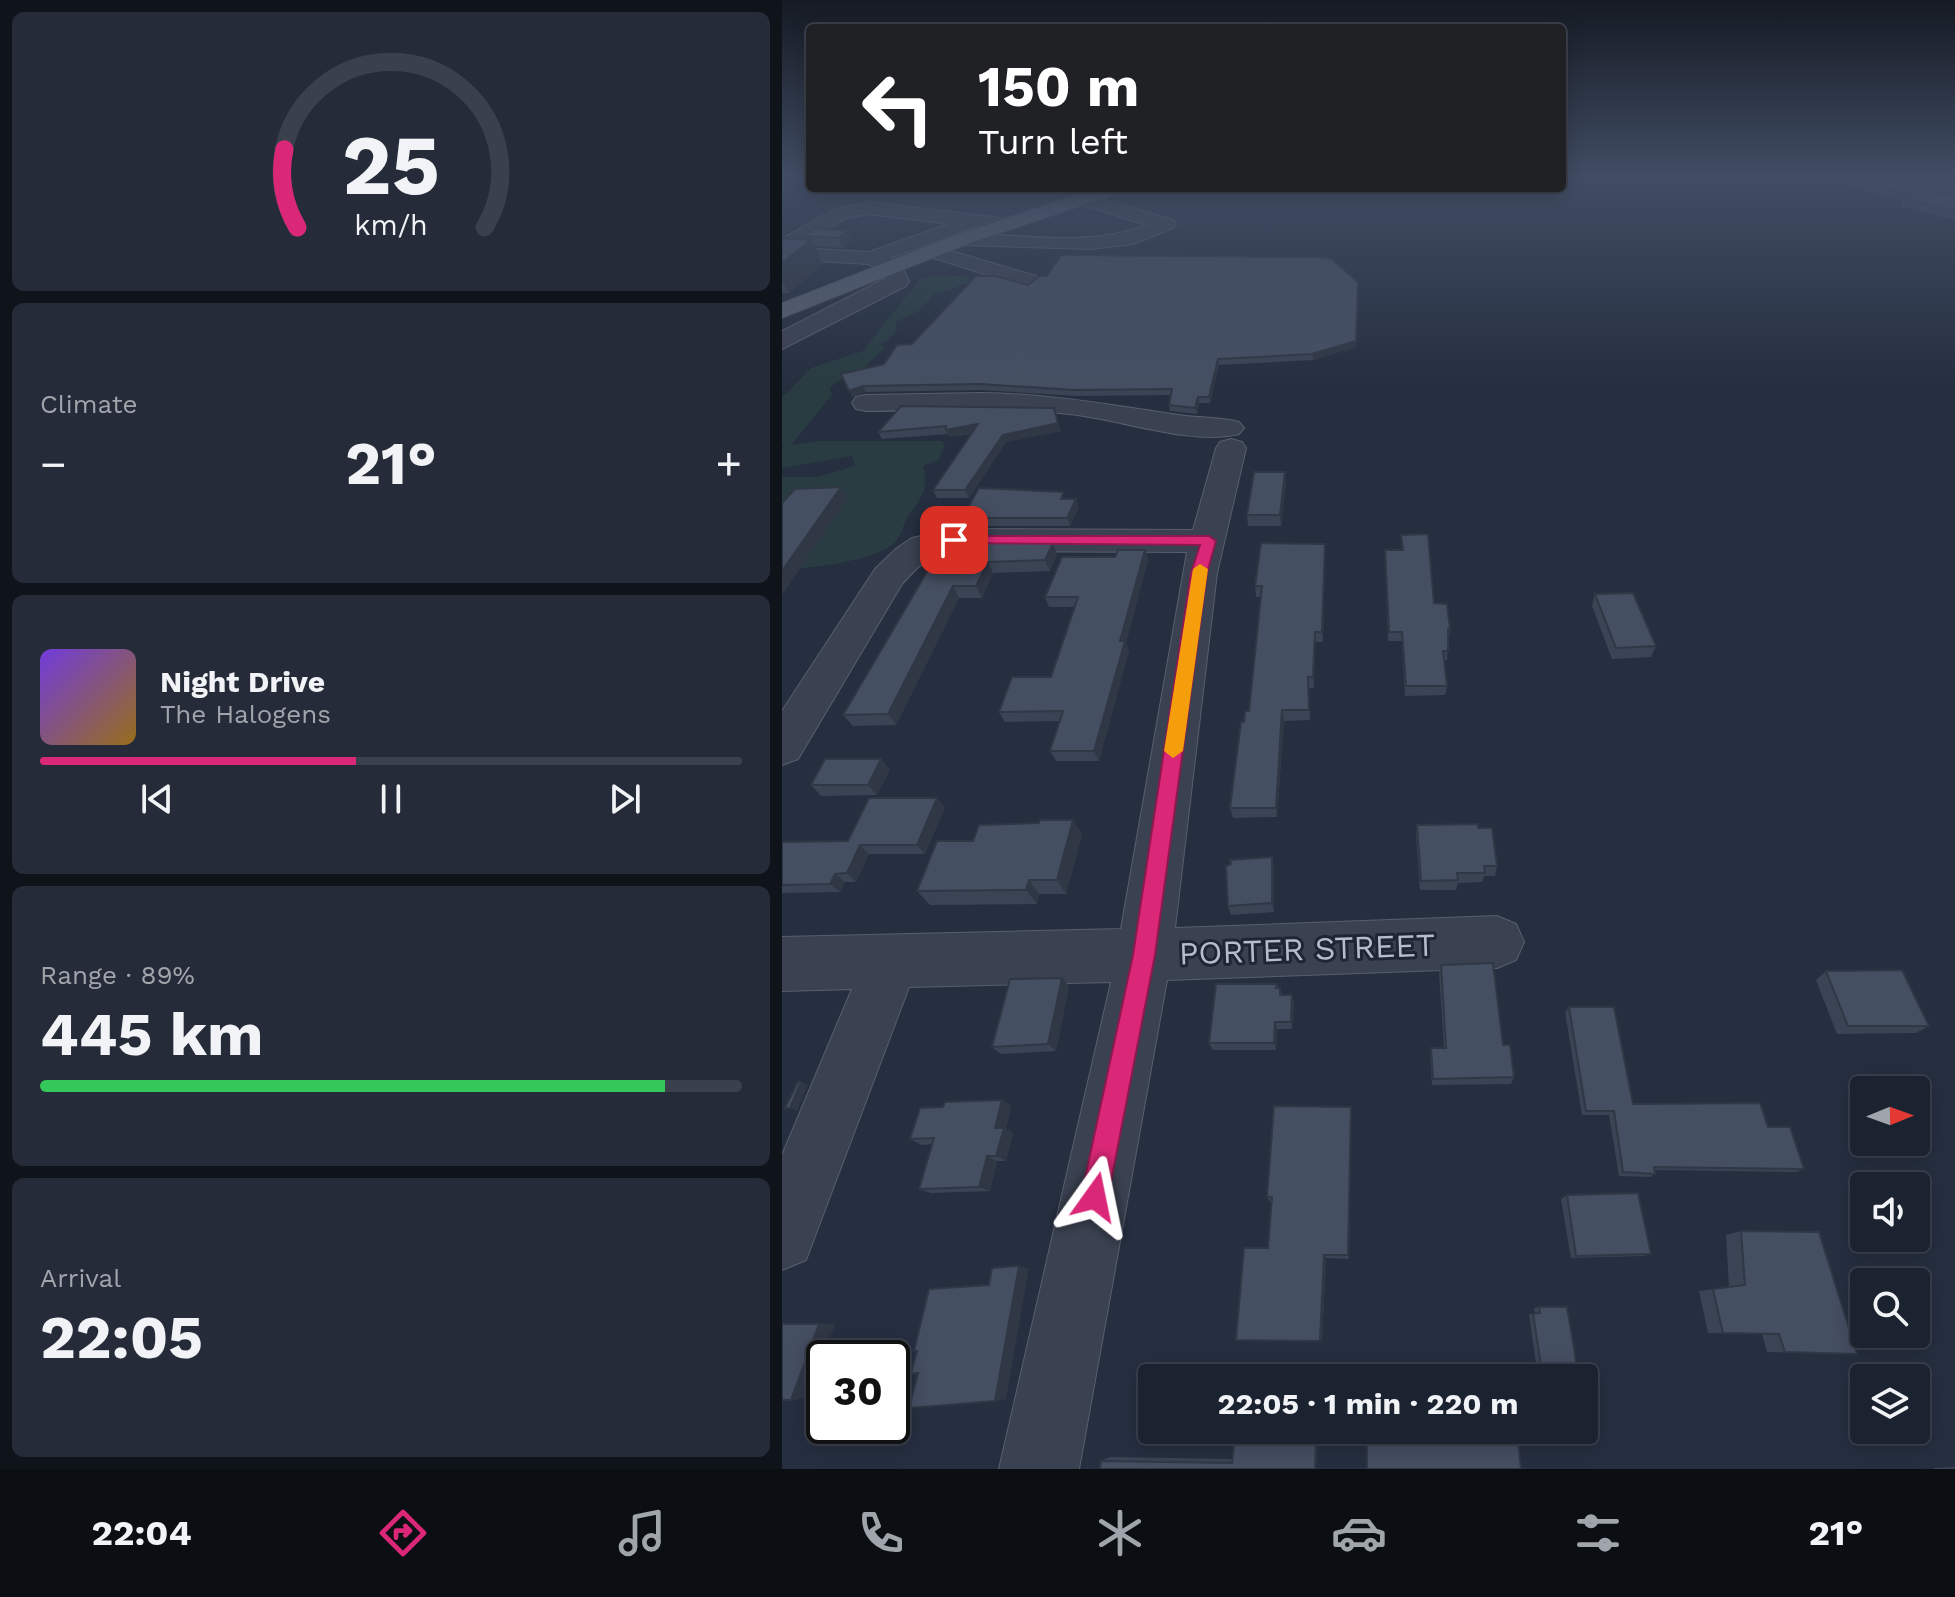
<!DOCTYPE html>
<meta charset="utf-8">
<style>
:root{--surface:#1c2330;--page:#252b38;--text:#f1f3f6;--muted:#a0a4ab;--line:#3a404c;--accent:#db2777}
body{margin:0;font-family:"Work Sans",sans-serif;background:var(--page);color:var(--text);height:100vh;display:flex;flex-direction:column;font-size:30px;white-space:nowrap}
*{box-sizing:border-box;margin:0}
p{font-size:26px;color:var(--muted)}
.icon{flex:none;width:44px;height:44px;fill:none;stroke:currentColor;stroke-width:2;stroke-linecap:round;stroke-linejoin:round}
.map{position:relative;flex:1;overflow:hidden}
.side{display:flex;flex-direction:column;gap:12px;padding:12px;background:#0f131a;width:782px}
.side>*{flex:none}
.top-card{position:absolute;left:24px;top:24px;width:760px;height:168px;border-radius:8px;box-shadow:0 4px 20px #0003,0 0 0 2px var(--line);background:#202124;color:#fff;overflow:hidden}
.needle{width:52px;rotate:89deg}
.tools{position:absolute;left:1068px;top:1076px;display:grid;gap:16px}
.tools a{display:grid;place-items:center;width:80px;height:80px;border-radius:8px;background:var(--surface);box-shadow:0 4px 20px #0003,0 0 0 2px var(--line);font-size:40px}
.speed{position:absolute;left:24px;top:1340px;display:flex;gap:16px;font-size:40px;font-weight:700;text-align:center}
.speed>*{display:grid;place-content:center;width:104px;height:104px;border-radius:50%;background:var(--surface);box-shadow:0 4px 20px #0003,0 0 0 2px var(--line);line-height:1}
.speed .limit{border:4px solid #111;border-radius:12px;background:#fff;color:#111}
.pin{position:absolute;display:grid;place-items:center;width:68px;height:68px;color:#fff;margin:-34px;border-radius:16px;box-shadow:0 4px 12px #0006}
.me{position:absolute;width:88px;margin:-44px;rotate:12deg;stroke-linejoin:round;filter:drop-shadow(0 0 6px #0008)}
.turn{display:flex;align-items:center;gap:28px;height:168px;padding:0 40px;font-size:36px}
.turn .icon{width:104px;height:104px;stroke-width:2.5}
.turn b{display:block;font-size:56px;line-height:68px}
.big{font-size:60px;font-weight:700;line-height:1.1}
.side .card{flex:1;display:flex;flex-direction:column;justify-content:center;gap:12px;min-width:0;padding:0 28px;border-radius:12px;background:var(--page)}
.side .dial{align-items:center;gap:0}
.dial svg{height:208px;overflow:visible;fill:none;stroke:var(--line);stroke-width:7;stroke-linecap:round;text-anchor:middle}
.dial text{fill:var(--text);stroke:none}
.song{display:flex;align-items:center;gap:24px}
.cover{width:96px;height:96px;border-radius:12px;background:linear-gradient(135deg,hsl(260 70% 55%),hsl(40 70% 35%))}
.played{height:8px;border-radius:4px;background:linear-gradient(90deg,var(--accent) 45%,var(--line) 45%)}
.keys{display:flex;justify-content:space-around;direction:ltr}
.heat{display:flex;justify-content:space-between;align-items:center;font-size:44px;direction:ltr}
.charge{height:12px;border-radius:6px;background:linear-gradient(90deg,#34c759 89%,var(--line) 0)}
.trip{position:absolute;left:356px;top:1364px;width:460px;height:80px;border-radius:8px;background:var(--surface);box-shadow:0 4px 20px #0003,0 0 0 2px var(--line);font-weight:700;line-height:80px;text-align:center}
.dock{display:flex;height:128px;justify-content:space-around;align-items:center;background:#0b0e13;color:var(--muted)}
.dock .icon{width:56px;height:56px}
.dock .on{color:var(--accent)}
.dock b{font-size:36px;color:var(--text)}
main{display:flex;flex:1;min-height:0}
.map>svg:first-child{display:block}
.green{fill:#283c41}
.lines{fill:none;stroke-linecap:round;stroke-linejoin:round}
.minor-casing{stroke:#585f6d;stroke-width:2}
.major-casing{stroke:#434a59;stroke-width:2}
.minor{fill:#3a4150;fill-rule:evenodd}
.major{fill:#586070;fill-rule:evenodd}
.wall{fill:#3b4454}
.shaded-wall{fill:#303745}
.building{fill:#454f62;stroke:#303745;stroke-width:2}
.route{fill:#db2777;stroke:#8e194d;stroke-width:2}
.slow{fill:#f59e0b}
.labels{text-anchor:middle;stroke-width:6;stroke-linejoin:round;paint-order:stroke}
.near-street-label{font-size:32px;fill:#b6bcca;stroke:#1e2635}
</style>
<main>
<section class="side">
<div class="card dial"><svg viewBox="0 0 100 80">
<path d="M14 69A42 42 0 1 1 86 69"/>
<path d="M14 69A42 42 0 0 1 9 39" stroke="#db2777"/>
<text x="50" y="56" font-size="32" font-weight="700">25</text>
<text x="50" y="72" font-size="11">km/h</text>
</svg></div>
<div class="card"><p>Climate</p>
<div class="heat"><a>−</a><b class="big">21°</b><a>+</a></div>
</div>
<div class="card">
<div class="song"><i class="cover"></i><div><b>Night Drive</b><p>The Halogens</p></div></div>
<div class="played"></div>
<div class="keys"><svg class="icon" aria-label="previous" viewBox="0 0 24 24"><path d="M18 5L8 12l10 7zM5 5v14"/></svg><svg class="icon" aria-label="pause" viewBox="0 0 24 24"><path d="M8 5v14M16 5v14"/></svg><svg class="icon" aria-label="next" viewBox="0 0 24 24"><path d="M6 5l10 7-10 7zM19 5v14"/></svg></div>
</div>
<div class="card"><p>Range · 89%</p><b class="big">445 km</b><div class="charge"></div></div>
<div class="card"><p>Arrival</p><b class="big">22:05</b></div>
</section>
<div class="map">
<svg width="1173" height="1469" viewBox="0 0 1173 1469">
<rect width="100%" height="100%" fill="#262f40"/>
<path class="green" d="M160,275L186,277L187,283L150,295L139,310L113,322L115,330L105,341L97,344L103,348L82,368L108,366C88,374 63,372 48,388L50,395L9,445L38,441H160L163,446L156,460L141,466C147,486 141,496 129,512C122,520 121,532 115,540C99,561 25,569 0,569V477H35L73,466L70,456L0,468V447L3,446L0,445V398L29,368L81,351L138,279Z"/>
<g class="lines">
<g class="minor-casing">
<path id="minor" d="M1094,178H1122L1173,191V202L1097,182Z
M300,193L391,220L394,224L391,228L351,244L309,249L181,245L171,239L181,233C241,235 309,247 365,225L293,203L291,199Z
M87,202L218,218L228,224L218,230L192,227L108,258L117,261L127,281L124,286L0,349V331L104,278L100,270L86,264L0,259V239L51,210ZM87,214L167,224L87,252L15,248L64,218Z
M159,248L254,276L257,281L246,288L152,258L148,254Z
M200,393C267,394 330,405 396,415C416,418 438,417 457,422L462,428L457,434C409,446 338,419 287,414C220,407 152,410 84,411L74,409L70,403L74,397L84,395Z
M449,439L460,442L464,448L435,573L393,928L715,916L734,924L742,942L734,960L715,968L385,980L297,1469H217L329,982L127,987L24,1260L0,1270V1155L70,989L0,991V937L339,929L405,552L172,551C149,553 135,567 120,584L16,759L0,765V711L93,569L115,548L130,538L172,529L411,530L434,448L438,442Z"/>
</g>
<g class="major-casing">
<path id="major" d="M316,188H343L340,192L188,243L0,318V303L174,235Z"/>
</g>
<use href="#minor" class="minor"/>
<use href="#major" class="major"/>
</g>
<path class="wall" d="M1038,178H1099L1173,197V220L1119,206L1121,200Z
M1133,178H1173V189Z
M65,231L69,240L61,248L32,246L41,264L7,293H0V238L22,240L20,236Z
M246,285L574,347L531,360L437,365L428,403H417L415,414L388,411L387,405L389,395L295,396L200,390L84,392L70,397L102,364L130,344Z
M119,406L279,431L224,442L187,498H155L151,490L190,434L167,437L166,434L100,439L96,432Z
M503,472L504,483L499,526H466L465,515Z
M284,499L297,507L288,526H184L180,518Z
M619,535L652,603L668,629L667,639H666L665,660H662L665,686L663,695L623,696L620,641H606L603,550H620Z
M162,543L275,554L268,571L211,573L200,598H177L114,725L71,726L61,715Z
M543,544L541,642H533L532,688H527L528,720L502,721L495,817L451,818L448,808L462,722L467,711L479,597H474L473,586Z
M363,550L366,560L344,643L347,651L317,761H274L268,751L278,721L223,722L217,712L269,677L293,607H267L263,597L333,557Z
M813,594L874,646L869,657L830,659L810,606Z
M99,759L108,770L95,795L39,796L29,785Z
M155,798L163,807L143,854H87L74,882H63L58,892L0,893V842L66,841Z
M291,820L300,834L284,894H257L255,904L148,905L135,891L191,841Z
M635,825L696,828L715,866L713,876H702L700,882L676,883L674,890H638L634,835Z
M492,867V912L449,915L446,906Z
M659,965L721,1045L732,1077L729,1084L650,1085L648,1055L649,1048H662L657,973Z
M1044,971L1147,1026L1134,1033L1055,1034L1034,980Z
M280,978L287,986L274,1051L219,1054L210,1047Z
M495,984L496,988H498L500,995L512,1002L510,1029H495L494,1050H431L427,1043Z
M787,1007L851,1104L986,1127L1022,1169L1014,1172L872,1170L873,1174L868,1177L837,1176L827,1115H800L783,1012Z
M220,1100L229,1106L224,1129L231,1133L224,1161H215L208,1191L149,1193L137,1189L151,1144L140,1145L128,1139L161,1107Z
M569,1107L567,1259L544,1258L540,1341L486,1248L489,1203L485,1197Z
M785,1195L869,1254L861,1256L789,1258L779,1199Z
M959,1231L1075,1354L985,1352L980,1334L926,1333L917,1291L947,1287L944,1235Z
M757,1307L797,1378H756L747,1314L753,1313L752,1308Z
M457,1431L507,1432V1438H536L534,1469L319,1461L328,1457L451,1459L453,1434Z
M1173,1467V1469H1152L1151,1468Z"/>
<path class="shaded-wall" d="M65,231L69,240L61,248L56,238Z
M29,240L41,264L7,293L0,281V263Z
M576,282L574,347L531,360L530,354Z
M436,359L437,365L428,403L427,397Z
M81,386L84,392L70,397L67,391Z
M416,397L417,403L415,414L413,408Z
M272,408L279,431L224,442L187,498L183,490L221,435Z
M196,424L199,432L167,437L164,430Z
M503,472L504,483L499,526L498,515Z
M59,487L66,498L0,595V571Z
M294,499L297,507L288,526L285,518Z
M271,543L275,554L268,571L263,560Z
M543,544V555L541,642L540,632Z
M363,550L366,560L344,643L347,651L317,761L312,751L338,641Z
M206,562L211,573L200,598L194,586Z
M171,586L177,598L114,725L106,714Z
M533,632V642L532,688L531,677Z
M500,710L502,721L495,817L494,808Z
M99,759L108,770L95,795L86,785Z
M155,798L163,807L143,854L135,845Z
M291,820L300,834L284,894L275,880Z
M78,845L87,854L74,882L65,873Z
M490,857L492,867V912L490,903Z
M53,874L63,882L58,892L48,884Z
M247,880L257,894L255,904L244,890Z
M280,978L287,986L274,1051L266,1044Z
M510,995L512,1002L510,1029L509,1022Z
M493,1022L495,1029L494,1050L492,1043Z
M19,1082L26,1085L15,1111L8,1108Z
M220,1100L229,1106L224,1129L231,1133L224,1161L214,1156L213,1128Z
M569,1107V1115L567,1259L566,1255Z
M205,1156L215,1161L208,1191L197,1187Z
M542,1255L544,1258L540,1341H538Z
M237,1266L247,1268L224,1399L213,1401Z
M37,1324H53L27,1398L9,1400Z
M536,1438L534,1469H533L534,1441Z"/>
<path class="building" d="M1067,178H1099L1173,197V212L1122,198L1132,195Z
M34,228L65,231L56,238L20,236Z
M0,238L29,240L0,263Z
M279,255L535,257L549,259L576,282L574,341L530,354L436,359L427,397H416L413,408L387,405L390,389L293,390L198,384L81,386L67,391L59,374L102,364L115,345L130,344L194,276H213L246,285L258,276H265Z
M119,406L272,408L276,423L221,435L183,490H151L196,424L164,430V426L96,432Z
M472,472H503L498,515H465Z
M59,487L0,571V503L13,489Z
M197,488L282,492L279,499H294L285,518H180Z
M646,534L652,603L665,604L668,629H666V651H661L665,686H624L620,632H607L603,550H621L619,535Z
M162,543H271L263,560L206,562L194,586H171L106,714L61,715Z
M479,543L543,544L540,632H533L531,677H526L527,710H500L494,808H448L459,722H462L463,711H467L480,586H473Z
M336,550H363L338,641H343L312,751H268L281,711L217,712L230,677H269L296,597H263L280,557H333Z
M851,593L874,646L834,648L813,594Z
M43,759H99L86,785H29Z
M87,798H155L135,845H78L65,873L53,874L48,884L0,885V842L66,841Z
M258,820H291L275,880H247L244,890L135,891L155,841H191L197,825L257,823Z
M696,824V828H710L715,866H702L703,873H675L676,880L639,881L635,825Z
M490,857V903L446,906L444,866L449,864L448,860Z
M711,963L721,1045H728L732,1077L651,1079L649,1048H664L659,965Z
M1120,970L1147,1026H1066L1044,971Z
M280,978L266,1044L210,1047L228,979Z
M434,984H495L494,988H498V995H510L509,1022H493L492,1043H427Z
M787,1007H832L851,1104L978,1103L986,1127H1008L1022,1169L872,1167L873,1174L841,1172L832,1111H804Z
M16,1082H19L8,1108H3Z
M220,1100L213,1128H222L214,1156H205L197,1187L137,1189L152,1138L128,1139L138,1108L161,1107L163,1102Z
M492,1106L569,1107L566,1255H542L538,1341L454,1340L462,1248H486L490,1197H485Z
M856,1193L869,1254L794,1256L785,1195Z
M959,1231L1037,1232L1075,1354L1003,1352L997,1334L941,1333L931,1289L963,1285Z
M237,1266L213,1401L127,1408L136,1373L129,1374L135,1351H132L147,1289L207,1285L210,1268Z
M757,1307H785L797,1378H761L751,1314L758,1313Z
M0,1324H37L9,1400H0Z
M802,1404L808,1436L736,1440L739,1469H585V1430H802Z
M453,1434L505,1435L504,1441H534L533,1469H318L319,1461L450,1463Z"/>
<linearGradient id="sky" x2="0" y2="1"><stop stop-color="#151a23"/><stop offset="0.46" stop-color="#414d64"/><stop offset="1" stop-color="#414d64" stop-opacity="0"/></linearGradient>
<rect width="1173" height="383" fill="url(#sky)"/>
<path class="route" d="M172,536H427L434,541L425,573L373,955L326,1197L322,1207L313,1211L303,1207L299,1197L351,955L409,573L418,545L167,543L165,540Z"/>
<path class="slow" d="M418,564L426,569L401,751L391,758L382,751L411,569Z"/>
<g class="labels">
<g class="near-street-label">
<text transform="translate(525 949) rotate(-2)" y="11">PORTER STREET</text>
</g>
</g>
</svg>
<div class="tools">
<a><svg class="needle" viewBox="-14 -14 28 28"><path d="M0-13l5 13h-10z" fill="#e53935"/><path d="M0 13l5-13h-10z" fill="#a0a4ab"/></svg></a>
<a><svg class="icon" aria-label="sound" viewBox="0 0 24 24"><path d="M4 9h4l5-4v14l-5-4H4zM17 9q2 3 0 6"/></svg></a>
<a><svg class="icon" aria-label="search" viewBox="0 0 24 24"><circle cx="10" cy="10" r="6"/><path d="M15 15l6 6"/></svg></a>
<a><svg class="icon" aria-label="layers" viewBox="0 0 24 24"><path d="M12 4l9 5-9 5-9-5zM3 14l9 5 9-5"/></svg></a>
</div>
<div class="speed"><div class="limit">30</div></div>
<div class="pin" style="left:172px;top:540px;background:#d93025"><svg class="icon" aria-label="arrive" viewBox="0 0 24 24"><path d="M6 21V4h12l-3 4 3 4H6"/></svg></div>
<svg class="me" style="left:313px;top:1197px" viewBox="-20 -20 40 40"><path d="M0-17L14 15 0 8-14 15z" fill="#db2777" stroke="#fff" stroke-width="4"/></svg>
<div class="trip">22:05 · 1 min · 220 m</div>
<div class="top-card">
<div class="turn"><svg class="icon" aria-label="left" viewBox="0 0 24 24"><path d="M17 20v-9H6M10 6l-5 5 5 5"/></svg><div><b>150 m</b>Turn left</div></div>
</div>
</div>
</main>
<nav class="dock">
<b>22:04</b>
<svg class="icon on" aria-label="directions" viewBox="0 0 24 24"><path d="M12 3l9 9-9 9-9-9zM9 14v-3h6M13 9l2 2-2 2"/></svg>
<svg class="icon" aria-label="music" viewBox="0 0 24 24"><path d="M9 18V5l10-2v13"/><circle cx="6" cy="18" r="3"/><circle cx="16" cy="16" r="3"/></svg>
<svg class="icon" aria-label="phone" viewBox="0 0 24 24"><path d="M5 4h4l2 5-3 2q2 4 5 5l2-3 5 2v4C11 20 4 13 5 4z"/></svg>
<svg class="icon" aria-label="climate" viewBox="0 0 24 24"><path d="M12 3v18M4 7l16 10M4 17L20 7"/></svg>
<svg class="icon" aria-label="car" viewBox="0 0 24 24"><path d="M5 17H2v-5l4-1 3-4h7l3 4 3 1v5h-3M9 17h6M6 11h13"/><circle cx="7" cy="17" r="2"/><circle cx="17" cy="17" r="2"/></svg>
<svg class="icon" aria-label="filters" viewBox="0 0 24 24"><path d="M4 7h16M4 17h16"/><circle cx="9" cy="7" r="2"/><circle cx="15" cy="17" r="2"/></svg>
<b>21°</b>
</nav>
